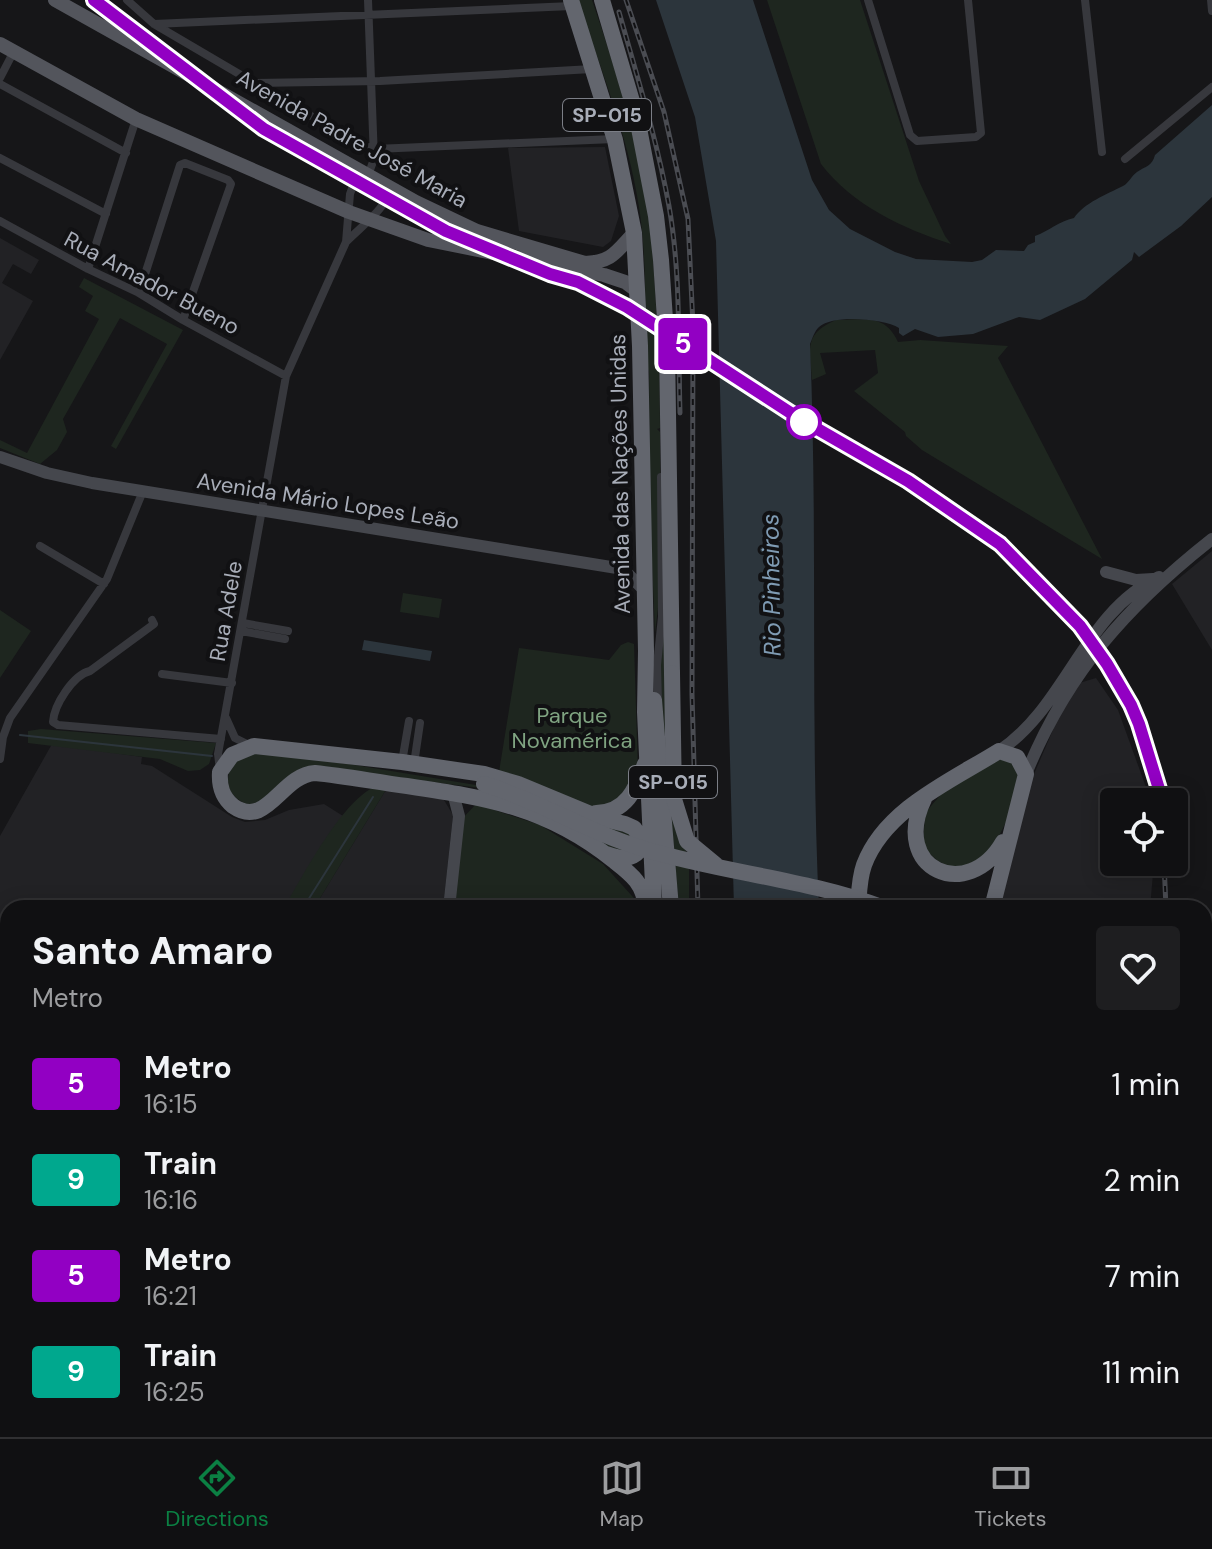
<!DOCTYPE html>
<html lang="en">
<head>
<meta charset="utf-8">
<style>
  body { margin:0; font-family:"DM Sans",sans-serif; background:#1e1e20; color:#f1f3f6; height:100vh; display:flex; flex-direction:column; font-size:30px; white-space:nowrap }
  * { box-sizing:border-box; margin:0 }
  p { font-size:26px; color:#9c9d9f }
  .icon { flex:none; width:44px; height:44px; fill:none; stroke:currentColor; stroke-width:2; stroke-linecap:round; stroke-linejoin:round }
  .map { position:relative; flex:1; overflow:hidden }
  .sheet { position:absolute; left:0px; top:900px; width:1212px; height:538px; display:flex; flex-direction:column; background:#101012; border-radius:24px 24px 0 0; box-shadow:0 4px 20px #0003,0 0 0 2px #303032 }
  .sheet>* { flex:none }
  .badge { padding:0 16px; border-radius:6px; font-size:28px; line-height:52px }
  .controls { position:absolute; left:1100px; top:788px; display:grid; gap:16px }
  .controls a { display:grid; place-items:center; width:88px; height:88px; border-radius:8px; background:#101012; box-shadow:0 4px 20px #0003,0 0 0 2px #303032; font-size:40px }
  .map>.badge { position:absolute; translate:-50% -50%; box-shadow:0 0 0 4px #fff }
  .round { display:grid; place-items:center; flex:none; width:84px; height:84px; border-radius:8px; background:#1e1e20 }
  .headline { display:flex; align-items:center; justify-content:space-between; height:136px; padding:0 32px }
  h1 { font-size:38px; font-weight:800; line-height:60px }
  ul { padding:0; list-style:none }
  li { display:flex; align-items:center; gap:24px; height:96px; padding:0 32px }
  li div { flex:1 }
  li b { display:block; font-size:30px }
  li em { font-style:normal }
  li .badge { min-width:88px; font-weight:700; text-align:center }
  .dock { display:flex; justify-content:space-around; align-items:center; height:112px; border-top:2px solid #303032; background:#101012; font-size:22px; color:#9c9d9f }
  .dock a { display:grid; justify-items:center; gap:4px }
  .dock .active { color:#0b8043 }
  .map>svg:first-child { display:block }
</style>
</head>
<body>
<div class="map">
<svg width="1212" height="1437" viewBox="0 0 1212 1437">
  <rect width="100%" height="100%" fill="#161618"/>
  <path fill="#222225" d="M605 147 619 216 611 241 603 247 519 231 508 148Z
    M0 238 39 260 31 274 13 264 2 283 33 301 0 360Z
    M1212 551V650L1172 584Z
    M1096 678 1118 710 1147 790 1149 802H1114V862H1154L1150 908H998L1031 781 1059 716 1076 684Z
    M52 744 142 757 141 764 152 766 232 817 245 822 265 820 289 810 324 804 343 816 284 908H8V1098L0 1092V836Z
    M387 788 441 795 453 815 443 908H344L317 903Z
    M1212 1369V1437H975L982 1430H1204V1371Z"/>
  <path fill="#1e261f" d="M578 0H592C617 73 638 143 649 219 654 258 655 297 658 336L659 353 654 354 659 355 660 428 657 429 660 432 661 583 655 633 650 515 649 372 645 360C645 309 647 258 639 207 628 135 601 71 578 0Z
    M767 0H860L919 181 945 236 951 244C904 229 852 205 821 164Z
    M84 278 183 330 116 449 111 446 167 344 120 318 63 419 67 432 57 450 40 464 0 448V440L27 453 99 319 85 311 93 296 79 287Z
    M836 320C863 320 885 313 898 342L920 340 1008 346 998 358 1102 559 922 450 906 436 905 432 854 391 878 373 875 350 820 353 826 374 812 380C810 349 803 334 836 320Z
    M403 593 442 599 439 618 400 612Z
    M667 605 672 814 678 838 689 856V908H679L659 679Z
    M0 610 31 631 0 678Z
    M628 642 634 644 638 772 629 793 599 810 499 772 519 648 609 660 621 645Z
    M41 729 216 743 209 764 200 770 188 771 160 759 28 743V731Z
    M253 752 349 764 482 786 636 834 625 855 481 788 313 768 271 797 249 805C225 796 224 780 234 759Z
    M1004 757 1021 769 1006 822 992 850 971 866H948L938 861 929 853 923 844 925 813 943 792Z
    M374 787 387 788 314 908H284C304 874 340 804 374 787Z
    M476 804 540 825 603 864 643 908H453L462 819Z
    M778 1430H890V1437H775Z
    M988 1430H1167L1164 1437H980Z"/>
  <path fill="#2c353c" d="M656 0H753L812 180 829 210 850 229 895 252 916 259 972 262 982 260 996 250 1024 251 1028 245 1035 242V236C1049 231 1059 221 1074 218 1084 203 1107 194 1123 186 1129 183 1131 176 1137 172 1146 166 1152 166 1155 155L1212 105V197L1181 226 1139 257 1134 252 1132 260 1085 299 1040 320 1019 317 973 334 938 337 915 329 903 336 899 333V328C884 319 834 314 819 327 815 330 812 339 810 344 818 532 810 720 819 908H734L716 241 695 117Z
    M364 640 432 651 430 661 362 650Z"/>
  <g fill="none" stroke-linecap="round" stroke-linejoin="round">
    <path stroke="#2c353c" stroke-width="2" d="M20 735 212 756
      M303 908 373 797"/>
    <path stroke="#37383d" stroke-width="8" d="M127 0 154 24 362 146 375 149 614 139
      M868 0 910 135 917 141 976 137 981 133 968 0
      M1085 0 1102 152
      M1211 0 1212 11
      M154 24 572 6
      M0 78 14 51
      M255 83 380 81 592 69
      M0 84 126 153
      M0 158 106 214
      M1125 159 1212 87
      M0 221 88 269 139 293 183 320 286 376
      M346 242C359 228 392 205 388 187
      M88 269 136 119
      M139 293 180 165 185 163 228 180 231 184 183 320
      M40 546 104 584
      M152 620 154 624 90 671C73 675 54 705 53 722L58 725 221 739
      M243 623 288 631
      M241 631 285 639
      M162 674 232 683
      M658 703 657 665 662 617 661 477
      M226 718 235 738 249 745
      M0 759 3 737 10 718 107 579 143 491
      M402 762 409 721
      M414 764 420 723
      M220 770 218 754 286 376 346 242 350 194 354 183 370 170 374 159 368 0
      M0 1138 8 1144
      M0 1207H8
      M0 1274 8 1261
      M0 1406 8 1393
      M163 1430 179 1437
      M395 1430 404 1437
      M57 1437 61 1430"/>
    <path stroke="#45474d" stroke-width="12" d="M0 457 47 473 92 483 617 568 629 575 644 590
      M1106 572 1136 580 1153 579
      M999 751C1066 707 1084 612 1159 577
      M1026 774C1067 673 1127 606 1212 539
      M449 908 459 816 453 793
      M278 1437 283 1430"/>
    <path stroke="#53555c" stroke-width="14" d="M55 0 416 202 477 231 585 263C612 262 616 252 634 233
      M0 44 136 119 349 212 428 240 604 275 625 282 637 291
      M0 1434 4 1437"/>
    <path stroke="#63666e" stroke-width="16" d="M571 0 615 140 634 233 640 346 646 651 645 712 654 906
      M602 0 637 118 656 216 661 260 667 349 672 673
      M654 700 671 908
      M924 799C890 870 968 903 1003 842
      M596 813C626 813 636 789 645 764
      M606 854C619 858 630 862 640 850V837L634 828 625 824 600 818 518 784 484 774 402 762 254 746 232 755 220 772C219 786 222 797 233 806 267 830 281 775 315 773 345 776 376 782 407 786 487 798 547 807 613 860 631 874 644 883 646 908
      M858 908C859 894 859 879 864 865 885 809 951 781 999 751L1017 757 1026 774 992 908
      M600 1437 602 1430
      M633 1437 636 1430
      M895 1437 896 1430"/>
    <defs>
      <path id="rail" d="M94 0C145 35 191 77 242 113 293 151 353 180 408 211 453 235 499 254 547 272 566 280 586 285 604 295 646 316 682 343 720 369 743 385 767 399 790 413 851 451 915 483 973 524 1063 586 1144 693 1163 802
        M626 0 664 112 688 219 693 326 692 694 698 908
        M619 12C637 76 657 140 669 206 681 274 678 345 680 413
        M1164 862 1166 908
        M658 1437 661 1430
        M863 1437 868 1430"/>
    </defs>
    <use href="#rail" stroke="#4a4c52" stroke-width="5"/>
    <use href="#rail" stroke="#111113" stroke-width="2" stroke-dasharray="6" stroke-linecap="butt"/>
    <path stroke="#63666e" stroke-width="16" d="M672 673 674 799 687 841 716 865
      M484 784C540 801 589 833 644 849 723 873 807 879 884 908"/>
  </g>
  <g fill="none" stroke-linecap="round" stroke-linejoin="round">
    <defs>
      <path id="line" d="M94 0 264 129 446 231 550 274 578 282 627 307 800 419 908 481 1000 544 1080 626 1107 664 1131 705 1139 724 1163 802"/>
    </defs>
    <use href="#line" stroke="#fff" stroke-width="18"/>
    <use href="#line" stroke="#9200c3" stroke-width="12"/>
  </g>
  <circle fill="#fff" stroke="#9200c3" stroke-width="4" cx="804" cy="422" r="16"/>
  <g text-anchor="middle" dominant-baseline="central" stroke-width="8" stroke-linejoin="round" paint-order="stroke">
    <g fill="#111113" stroke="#7b7e86" stroke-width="2">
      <rect x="563" y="99" width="88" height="32" rx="6"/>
      <rect x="629" y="766" width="88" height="32" rx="6"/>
    </g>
    <g font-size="20" font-weight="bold" fill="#a8adb8">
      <text x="607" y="115">SP-015</text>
      <text x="673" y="782">SP-015</text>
    </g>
    <g font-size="22" fill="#a8adb8" stroke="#111113">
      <text transform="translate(352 139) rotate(29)">Avenida Padre José Maria</text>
      <text transform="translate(152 283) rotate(28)">Rua Amador Bueno</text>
      <text transform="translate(620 474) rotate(-91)">Avenida das Nações Unidas</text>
      <text transform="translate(328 501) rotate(9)">Avenida Mário Lopes Leão</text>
      <text transform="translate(226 611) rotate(-80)">Rua Adele</text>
    </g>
    <g font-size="22" fill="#7fa381" stroke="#111113">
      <text x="572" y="715">Parque<tspan x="572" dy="25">Novamérica</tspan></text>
    </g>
    <g font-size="24" font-style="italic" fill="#7f9bb3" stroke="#111113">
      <text transform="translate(771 585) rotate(-91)">Rio Pinheiros</text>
    </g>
  </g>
</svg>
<div class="controls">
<a><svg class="icon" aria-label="locate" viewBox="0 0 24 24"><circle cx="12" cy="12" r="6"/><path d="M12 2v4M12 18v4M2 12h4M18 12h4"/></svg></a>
</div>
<b class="badge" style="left:683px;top:344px;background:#9200c3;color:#fff">5</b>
<section class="sheet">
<div class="headline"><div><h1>Santo Amaro</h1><p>Metro</p></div><a class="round"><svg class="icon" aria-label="heart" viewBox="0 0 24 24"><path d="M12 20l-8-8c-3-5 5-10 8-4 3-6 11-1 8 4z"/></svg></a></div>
<ul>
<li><span class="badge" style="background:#9200c3;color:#fff">5</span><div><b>Metro</b><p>16:15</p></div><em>1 min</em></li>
<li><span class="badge" style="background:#00a88e;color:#fff">9</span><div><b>Train</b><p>16:16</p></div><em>2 min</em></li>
<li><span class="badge" style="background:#9200c3;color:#fff">5</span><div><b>Metro</b><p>16:21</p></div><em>7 min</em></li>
<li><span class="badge" style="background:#00a88e;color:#fff">9</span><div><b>Train</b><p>16:25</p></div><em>11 min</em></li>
</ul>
</section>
</div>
<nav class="dock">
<a class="active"><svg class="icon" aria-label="directions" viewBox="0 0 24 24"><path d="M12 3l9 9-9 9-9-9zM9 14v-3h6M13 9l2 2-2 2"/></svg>Directions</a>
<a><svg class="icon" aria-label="map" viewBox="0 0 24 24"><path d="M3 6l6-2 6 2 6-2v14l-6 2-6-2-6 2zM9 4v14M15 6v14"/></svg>Map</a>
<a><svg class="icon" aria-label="tickets" viewBox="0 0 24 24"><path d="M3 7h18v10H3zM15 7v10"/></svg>Tickets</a>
</nav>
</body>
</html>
